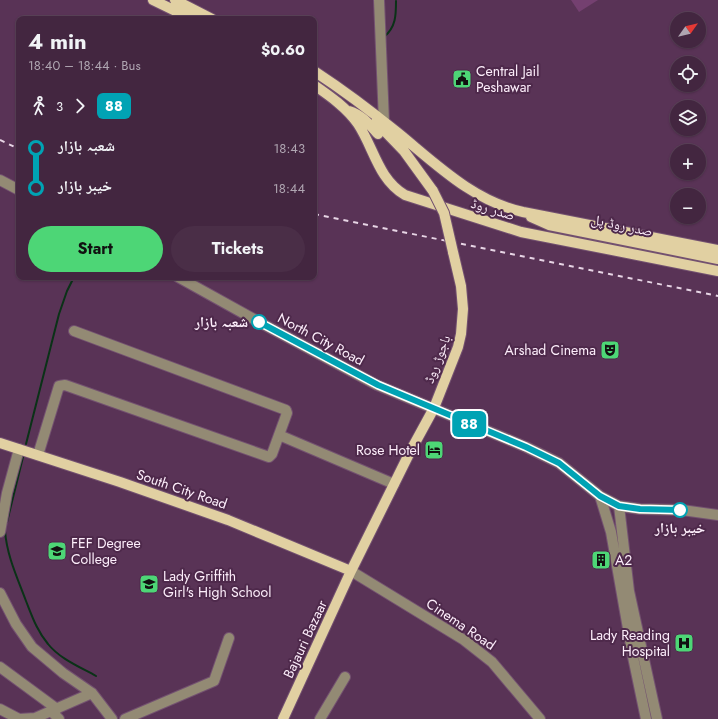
<!DOCTYPE html>
<html lang="en">
<head>
<meta charset="utf-8">
<style>
  body { margin:0; font-family:Jost,"Noto Naskh Arabic",sans-serif; background:#4a2e47; color:#f1f3f6; height:100vh; display:flex; flex-direction:column; font-size:15px; white-space:nowrap }
  * { box-sizing:border-box; margin:0 }
  p { font-size:13px; color:#afa5b1 }
  .icon { flex:none; width:22px; height:22px; fill:none; stroke:currentColor; stroke-width:2; stroke-linecap:round; stroke-linejoin:round }
  .map { position:relative; flex:1; overflow:hidden }
  .drawer { position:absolute; left:16px; top:16px; width:301px; height:264px; display:flex; flex-direction:column; background:#432640; border-radius:8px; box-shadow:0 1px 3px #0004,0 0 0 1px #5b4359 }
  .drawer>* { flex:none }
  .badge { padding:0 8px; border-radius:6px; font-size:14px; line-height:26px }
  .needle { width:26px; rotate:56deg }
  .buttons { position:absolute; left:670px; top:12px; display:grid; gap:8px }
  .buttons a { display:grid; place-items:center; width:36px; height:36px; border-radius:50%; background:#432640; box-shadow:0 1px 3px #0004,0 0 0 1px #5b4359; font-size:20px }
  .map>.badge { position:absolute; translate:-50% -50%; box-shadow:0 0 0 2px #fff }
  .legs { display:flex; align-items:center; gap:6px; height:44px; padding:0 12px; font-size:13px }
  .legs p { margin-inline-start:auto }
  .headline { display:flex; align-items:center; justify-content:space-between; height:68px; padding:0 12px }
  h1 { font-size:22px; font-weight:700; line-height:30px }
  .action { display:flex; gap:8px; margin-top:auto; padding:8px 12px }
  .action a { flex:1; height:46px; border-radius:24px; background:#4dd676; color:#111; font-size:16px; font-weight:700; line-height:46px; text-align:center }
  .action a+a { background:#4a2e47; color:#f1f3f6 }
  ul { padding:0 12px; list-style:none }
  li { display:flex; align-items:center; gap:14px; height:40px; font-size:15px }
  li i { display:grid; place-items:center; width:6px; height:100%; margin:0 5px; background:currentColor }
  li i::after { content:''; width:10px; height:10px; margin:-5px; border:3px solid; border-radius:50%; background:#432640 }
  li p { margin-inline-start:auto }
  li:first-child i { background:linear-gradient(#0000 50%,currentColor 0) }
  li:last-child i { background:linear-gradient(currentColor 50%,#0000 0) }
  .map>svg:first-child { display:block }
</style>
</head>
<body>
<div class="map">
<svg width="718" height="719" viewBox="0 0 718 719">
  <rect width="100%" height="100%" fill="#593356"/>
  <path fill="#744070" d="M571 0H598L579 12Z"/>
  <g fill="none" stroke-linecap="round" stroke-linejoin="round">
    <path stroke="#0a3217" stroke-width="2" d="M384 37C396 27 396 15 396 1
      M26 444 59 314 67 291 74 277
      M7 522 23 457
      M5 531C7 556 17 577 26 601 32 616 37 631 48 644 60 659 80 667 96 676"/>
    <defs>
      <path id="minor" d="M379 0 384 122
        M0 180 19 190
        M178 277 259 322 377 385 526 447 559 463 600 496 619 506 640 509 682 510 718 515
        M279 435 394 484
        M38 455 59 386 65 385 269 457 272 454 287 413 286 410 74 331
        M600 496 611 532 633 657 646 719
        M619 506 629 591 657 719
        M0 532 7 493 19 449
        M351 571 464 640 492 662 540 719
        M0 593 16 624 32 647 63 673 92 693 112 719
        M0 667 57 709
        M0 709 19 719 35 718 92 693
        M51 711 59 719
        M125 719 214 681 229 638
        M320 719 345 677"/>
      <path id="major" d="M153 0 192 19
        M175 0 212 19
        M314 71C343 90 371 111 398 133 436 164 473 201 523 212L718 250
        M314 85C330 96 347 108 358 124 374 148 378 179 405 195L521 232 718 271
        M349 111C362 115 369 124 378 134
        M376 122 404 151 433 191
        M531 217 549 225 718 259
        M0 443 120 482 228 520 351 571
        M283 719 351 571 410 452 434 408 458 347 461 334 463 309 461 286 453 252"/>
    </defs>
    <use href="#minor" stroke="#735170" stroke-width="12"/>
    <use href="#major" stroke="#735170" stroke-width="12"/>
    <use href="#minor" stroke="#938a74" stroke-width="10"/>
    <use href="#major" stroke="#e1d0a2" stroke-width="10"/>
    <path stroke="#e7d5e5" stroke-width="2" stroke-dasharray="5 5" stroke-linecap="butt" d="M0 140 19 149
      M314 214 718 296"/>
    <defs>
      <path id="major-bridge" d="M433 191 444 213 453 252"/>
    </defs>
    <use href="#major-bridge" stroke="#735170" stroke-width="12" stroke-linecap="butt"/>
    <use href="#major-bridge" stroke="#e1d0a2" stroke-width="10"/>
  </g>
  <g fill="none" stroke-linecap="round" stroke-linejoin="round">
    <defs>
      <path id="line-1" d="M259 322 378 385 526 447 559 463 600 496 619 506 640 509 680 510"/>
    </defs>
    <use href="#line-1" stroke="#fff" stroke-width="9"/>
    <use href="#line-1" stroke="#00a3b4" stroke-width="6"/>
  </g>
  <defs>
    <symbol id="civic-square" viewBox="-11 -11 22 22"><rect x="-9" y="-9" width="18" height="18" rx="4" fill="#4dd676" stroke="#4e294b"/><path d="M-.6-6.5H3V-4.5H.6V-3L4-1V1h2V6H-6V1h2V-1L-.6-3ZM-1.2 2.5V6h2.4V2.5Z" fill="#111"/></symbol>
    <symbol id="theatre-square" viewBox="-11 -11 22 22"><rect x="-9" y="-9" width="18" height="18" rx="4" fill="#4dd676" stroke="#4e294b"/><path d="M-5-5.5Q0-4 5-5.5V0Q5 5 0 6Q-5 5-5 0ZM-3.3-2.5H-1v1.5H-3.3ZM1-2.5H3.3v1.5H1ZM-2.8 1Q0 5.5 2.8 1Z" fill="#111"/></symbol>
    <symbol id="hotel-square" viewBox="-11 -11 22 22"><rect x="-9" y="-9" width="18" height="18" rx="4" fill="#4dd676" stroke="#4e294b"/><path d="M-6-4.5h1.5V1H6V5H4.5V3h-9V5H-6ZM-4 0a1.8 1.8 0 1 1 3.6 0ZM.5 0V-2.5h3Q6-2.5 6 0Z" fill="#111"/></symbol>
    <symbol id="school-square" viewBox="-11 -11 22 22"><rect x="-9" y="-9" width="18" height="18" rx="4" fill="#4dd676" stroke="#4e294b"/><path d="M0-5L7-2L0 1L-7-2ZM-4 1L0 2.5L4 1V4Q0 6-4 4Z" fill="#111"/></symbol>
    <symbol id="building-square" viewBox="-11 -11 22 22"><rect x="-9" y="-9" width="18" height="18" rx="4" fill="#4dd676" stroke="#4e294b"/><path d="M-4-6H4V6H1V3H-1V6H-4ZM-2.5-4.3h1.7v1.8h-1.7ZM.8-4.3h1.7v1.8H.8ZM-2.5-1h1.7V.8h-1.7ZM.8-1h1.7V.8H.8Z" fill="#111"/></symbol>
    <symbol id="hospital-square" viewBox="-11 -11 22 22"><rect x="-9" y="-9" width="18" height="18" rx="4" fill="#4dd676" stroke="#4e294b"/><path d="M-5-5h3v3.5h4V-5h3V5h-3V1.5h-4V5h-3Z" fill="#111"/></symbol>
  </defs>
  <g fill-rule="evenodd">
    <use href="#civic-square" x="451" y="68" width="22" height="22"/>
    <use href="#theatre-square" x="599" y="339" width="22" height="22"/>
    <use href="#hotel-square" x="423" y="439" width="22" height="22"/>
    <use href="#school-square" x="46" y="540" width="22" height="22"/>
    <use href="#building-square" x="590" y="549" width="22" height="22"/>
    <use href="#school-square" x="138" y="573" width="22" height="22"/>
    <use href="#hospital-square" x="673" y="632" width="22" height="22"/>
  </g>
  <g fill="#fff" stroke="#00a3b4" stroke-width="2">
    <circle cx="259" cy="322" r="7"/>
    <circle cx="680" cy="510" r="7"/>
  </g>
  <g text-anchor="middle" dominant-baseline="central" stroke-width="4" stroke-linejoin="round" paint-order="stroke">
    <g font-size="14" fill="#fdeefb" stroke="#4e294b" text-anchor="start">
      <text x="476" y="71">Central Jail<tspan x="476" dy="16">Peshawar</tspan></text>
      <text x="596" y="350" text-anchor="end">Arshad Cinema</text>
      <text x="420" y="450" text-anchor="end">Rose Hotel</text>
      <text x="71" y="543">FEF Degree<tspan x="71" dy="16">College</tspan></text>
      <text x="615" y="560">A2</text>
      <text x="163" y="576">Lady Griffith<tspan x="163" dy="16">Girl's High School</tspan></text>
      <text x="670" y="635" text-anchor="end">Lady Reading<tspan x="670" dy="16">Hospital</tspan></text>
    </g>
    <g font-size="14" fill="#fdeefb" stroke="#4e294b">
      <text transform="translate(493 209) rotate(17)">صدر روڈ</text>
      <text transform="translate(622 225) rotate(12)">صدر روڈ پل</text>
      <text transform="translate(321 339) rotate(28)">North City Road</text>
      <text transform="translate(437 359) rotate(-69)">باجوڑ روڈ</text>
      <text transform="translate(182 489) rotate(19)">South City Road</text>
      <text transform="translate(461 624) rotate(34)">Cinema Road</text>
      <text transform="translate(305 639) rotate(-65)">Bajauri Bazaar</text>
    </g>
    <g font-size="14" font-weight="bold" fill="#fdeefb" stroke="#4e294b" text-anchor="end">
      <text x="248" y="322">شعبہ بازار</text>
      <text x="680" y="528" text-anchor="middle">خیبر بازار</text>
    </g>
  </g>
</svg>
<div class="buttons">
<a><svg class="needle" viewBox="-14 -14 28 28"><path d="M0-13l5 13h-10z" fill="#e53935"/><path d="M0 13l5-13h-10z" fill="#afa5b1"/></svg></a>
<a><svg class="icon" aria-label="locate" viewBox="0 0 24 24"><circle cx="12" cy="12" r="6"/><path d="M12 2v4M12 18v4M2 12h4M18 12h4"/></svg></a>
<a><svg class="icon" aria-label="layers" viewBox="0 0 24 24"><path d="M12 4l9 5-9 5-9-5zM3 14l9 5 9-5"/></svg></a>
<a>+</a>
<a>−</a>
</div>
<b class="badge" style="left:469px;top:424px;background:#00a3b4;color:#fff">88</b>
<section class="drawer">
<div class="headline"><div><h1>4 min</h1><p>18:40 – 18:44 · Bus</p></div><b>$0.60</b></div>
<div class="legs"><svg class="icon" aria-label="walk" viewBox="0 0 24 24"><circle cx="13" cy="4" r="2"/><path d="M13 8l-2 6 4 7M11 14l-3 7M7 12l3-4h3l4 4"/></svg>3<svg class="icon" aria-label="forward" viewBox="0 0 24 24"><path d="M9 5l7 7-7 7"/></svg><b class="badge" style="background:#00a3b4;color:#fff">88</b></div>
<ul>
<li><i style="color:#00a3b4"></i><b>شعبہ بازار</b><p>18:43</p></li>
<li><i style="color:#00a3b4"></i><b>خیبر بازار</b><p>18:44</p></li>
</ul>
<div class="action"><a>Start</a><a>Tickets</a></div>
</section>
</div>
</body>
</html>
